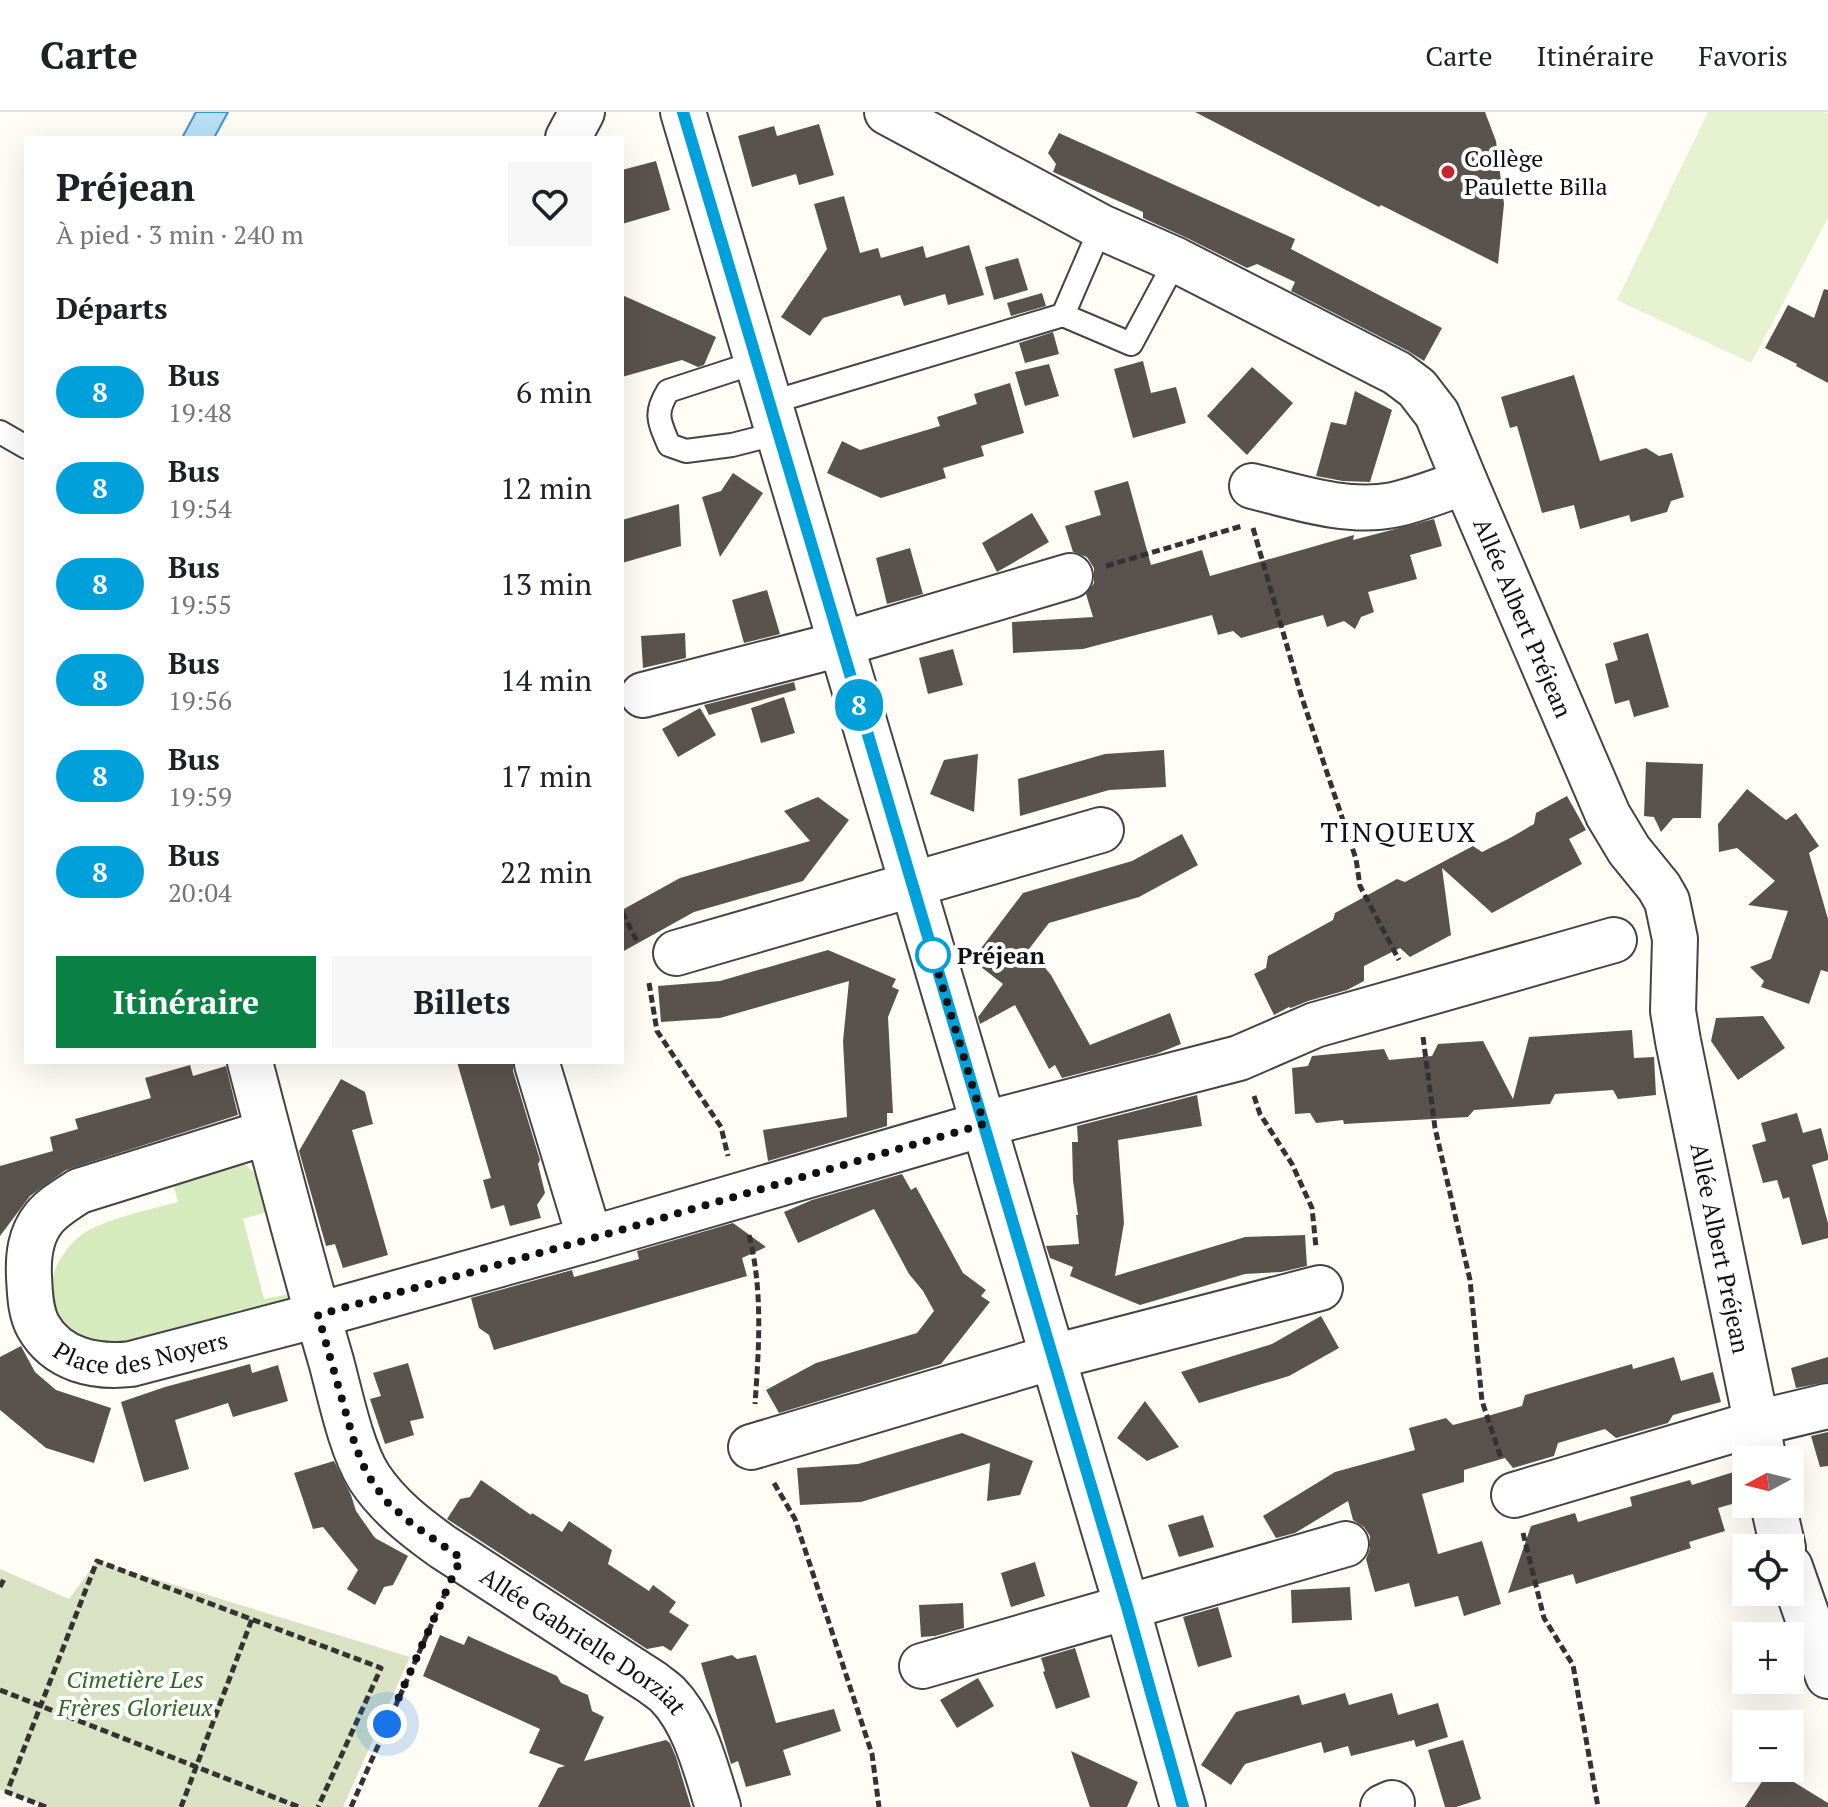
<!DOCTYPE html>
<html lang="fr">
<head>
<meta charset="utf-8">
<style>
  body { margin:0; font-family:"PT Serif",serif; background:#f6f6f6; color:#202124; height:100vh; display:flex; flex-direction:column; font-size:30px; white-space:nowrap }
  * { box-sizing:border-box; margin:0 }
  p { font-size:26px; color:#757577 }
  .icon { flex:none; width:44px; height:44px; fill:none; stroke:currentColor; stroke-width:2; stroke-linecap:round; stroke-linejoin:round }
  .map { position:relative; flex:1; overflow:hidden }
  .panel { position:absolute; left:24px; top:24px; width:600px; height:928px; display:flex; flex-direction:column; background:#fff; border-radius:0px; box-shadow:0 8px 32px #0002 }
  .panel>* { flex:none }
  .badge { padding:0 16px; border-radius:26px; font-size:28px; line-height:52px }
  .needle { width:52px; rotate:263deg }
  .fabs { position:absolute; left:1732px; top:1334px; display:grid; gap:16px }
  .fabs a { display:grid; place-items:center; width:72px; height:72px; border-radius:0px; background:#fff; box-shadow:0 8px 32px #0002; font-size:40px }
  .you { position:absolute; width:40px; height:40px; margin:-20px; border:6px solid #fff; border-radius:50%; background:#1a73e8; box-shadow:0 0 0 12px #1a73e833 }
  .map>.badge { position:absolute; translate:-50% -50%; box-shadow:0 0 0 4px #fff }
  h2 { padding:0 32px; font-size:30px; line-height:72px }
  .round { display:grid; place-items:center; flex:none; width:84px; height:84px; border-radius:0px; background:#f6f6f6 }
  .head { display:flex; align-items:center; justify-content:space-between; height:136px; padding:0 32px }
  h1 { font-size:38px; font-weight:700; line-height:60px }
  .button { display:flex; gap:16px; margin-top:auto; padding:16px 32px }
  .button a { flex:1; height:92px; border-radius:0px; background:#0b8043; color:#fff; font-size:32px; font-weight:700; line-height:92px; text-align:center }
  .button a+a { background:#f6f6f6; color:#202124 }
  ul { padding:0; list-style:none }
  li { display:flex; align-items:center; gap:24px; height:96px; padding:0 32px }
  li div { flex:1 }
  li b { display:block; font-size:30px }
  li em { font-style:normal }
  li .badge { min-width:88px; font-weight:700; text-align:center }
  header { display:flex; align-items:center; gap:48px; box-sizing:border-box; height:112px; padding:0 40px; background:#fff; border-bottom:2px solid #e0e0e0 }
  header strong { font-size:38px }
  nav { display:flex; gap:44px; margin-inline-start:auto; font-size:28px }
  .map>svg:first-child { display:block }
</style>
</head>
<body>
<header>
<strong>Carte</strong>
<nav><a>Carte</a><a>Itinéraire</a><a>Favoris</a></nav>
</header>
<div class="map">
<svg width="1828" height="1695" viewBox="0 0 1828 1695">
  <rect width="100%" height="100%" fill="#fffdf5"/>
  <path fill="#d5ebbd" d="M232 1052 246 1053 259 1065 270 1099 243 1107 264 1187 294 1181 299 1194 248 1214 242 1197C207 1209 172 1223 136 1231 128 1232 120 1235 112 1235 78 1233 48 1206 52 1170 54 1154 67 1134 80 1124 99 1108 153 1097 178 1090L173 1071Z"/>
  <path fill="#d9e3c4" d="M97 1449 410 1545 343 1695H48L0 1678V1457L69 1487Z"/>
  <path fill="#e6f2cf" d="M1708 0H1824L1828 2V106L1751 251 1617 188Z"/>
  <path fill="#b9e0f7" stroke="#3f96cf" stroke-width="2" d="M196 0H228L214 26H182Z"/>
  <path fill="#5a524d" d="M1195 0H1485L1496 29 1504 92 1498 152 1381 93 1379 95Z
    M819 12 834 63 799 73 796 62 752 75 738 24 774 14 777 24Z
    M1059 21 1295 127 1291 137 1442 216 1424 249 1408 239 1291 179 1295 170 1257 152 1247 156 1187 126 1143 106V100L1053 60 1056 52 1048 41Z
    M656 49 670 98 622 112V58Z
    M844 84 860 141 878 136 881 146 923 134 926 146 969 133 984 183 948 193 945 182 904 194 900 183 823 206 810 224 781 205 827 137 814 92Z
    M1018 146 1028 178 994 188 985 155Z
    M1824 177 1828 178V271L1796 254 1797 252 1765 236 1788 193 1814 206Z
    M1042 181 1046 194 1011 204 1007 191Z
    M622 183 716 225 704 253 698 255 682 248 622 265Z
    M1053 220 1059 242 1025 251 1019 231Z
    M1143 249 1151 281 1176 275 1186 311 1133 326 1114 257Z
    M1049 252 1059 284 1025 294 1015 260Z
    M1252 255 1293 291 1247 343 1207 304Z
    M1574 263 1600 349 1646 336 1659 344 1672 341 1684 385 1671 389 1667 400 1631 410 1629 403 1580 417 1574 393 1542 401 1517 314 1510 316 1501 285Z
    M1010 271 1024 321 981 334 984 344 943 356 946 366 881 386 827 361 842 329 860 338 940 314 937 305 977 292 974 282Z
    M1355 279 1392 298 1370 370 1343 369 1316 364 1331 310 1346 313Z
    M733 361 763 381 720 445 702 385 721 379Z
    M1128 369 1151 453 1202 438 1210 464 1354 423 1353 428 1434 407 1442 434 1410 443 1417 467 1368 480 1374 500 1361 505 1355 517 1344 509 1327 515 1323 503 1241 526 1233 519 1218 523 1212 503 1083 537 1013 541 1012 510 1093 505 1086 482 1094 471V456L1087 445 1073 440 1065 414 1101 403 1094 379Z
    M679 392 681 434 622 451V408Z
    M1032 401 1049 430 997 460 982 431Z
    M910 436 923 482 887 492 876 446Z
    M767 478 780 522 744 531 732 488Z
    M685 521 686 546 643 556 641 524Z
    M1648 521 1669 595 1634 605 1629 588 1615 592 1605 552 1618 548 1613 531Z
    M953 537 963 573 928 582 919 546Z
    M794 570 796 578 709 603 704 593Z
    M784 585 795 621 761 631 751 596Z
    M700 596 716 623 678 645 662 617Z
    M1164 638 1166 675 1109 678 1020 704 1018 667 1105 642Z
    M978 642 974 700 930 682 944 648Z
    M1646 650 1703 652 1701 706H1673L1661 720 1654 705 1644 704Z
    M1747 677 1786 708 1796 701 1819 734 1809 741 1828 807V860L1821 858 1809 892 1761 875 1764 869 1750 855 1771 847 1788 799 1748 793 1775 769 1737 736 1719 740 1718 712Z
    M1567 684 1586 718 1569 727 1582 752 1492 801 1442 756 1451 823 1410 845 1400 836 1364 854V869L1347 878 1308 889 1291 896 1289 895 1274 903 1254 862 1266 856 1268 844 1333 808 1335 801 1397 767 1405 770 1473 734 1482 740 1510 726 1534 712 1536 701Z
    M818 685 849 708 803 769 694 800 622 840V798L680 766 810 729 784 699Z
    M1182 722 1198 753 1139 785 1049 811 1029 837 1051 863 1090 933 1170 901 1181 932 1156 942 1062 966 1055 953 1049 957 1015 893 980 912 978 905 1003 872 981 855 985 850 976 843 1023 781 1132 749Z
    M828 838 896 867 892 875 899 878 888 905 893 1001H887V1014L768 1049 763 1018 847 1005 843 929 849 869 720 906 661 910 658 874 720 869Z
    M1763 904 1785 936 1738 968 1711 929 1716 906Z
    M1632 918 1634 946 1654 945 1656 983 1618 987 1613 978 1555 982 1550 992 1474 998 1468 1005 1344 1012 1343 1008 1316 1011 1310 1001 1295 1002 1292 956 1308 954 1312 944 1384 937 1389 948 1432 944 1438 932 1483 929 1513 987 1529 925Z
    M457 950H514L513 959 540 1048 538 1052 545 1081 537 1093 541 1106 510 1114 504 1093 491 1097 483 1068 491 1066Z
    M190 953 193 964 226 954 238 1003 66 1058 30 1084 0 1124V1054L53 1039 50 1025 78 1017 75 1007 151 986 145 966Z
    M341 967 365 980 373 1012 352 1018 388 1143 343 1156 335 1132 326 1134 299 1039Z
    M1197 983 1202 1014 1118 1028 1124 1111 1115 1164 1245 1125 1305 1123 1307 1154 1281 1160 1245 1162 1140 1193 1070 1164 1073 1155 1050 1146 1046 1134 1079 1132 1076 1103H1078L1073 1068 1072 1030H1078L1077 1014Z
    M1797 1001 1803 1021 1821 1016 1828 1043V1048L1812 1053 1828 1111V1126L1802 1133 1789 1085 1783 1087 1777 1068 1763 1071 1752 1033 1766 1029 1761 1011Z
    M902 1062 911 1078 916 1075 963 1161 986 1178 981 1184 990 1190 941 1252 779 1301 766 1278 816 1251 917 1221 934 1199 923 1179 909 1162 874 1097 798 1131 784 1100 812 1088Z
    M733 1111 766 1135 742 1146 747 1164 494 1238 489 1223 479 1216 471 1186 572 1158 574 1165 639 1147 637 1139Z
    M1321 1204 1339 1236 1289 1264 1199 1291 1181 1260 1272 1232Z
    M21 1234 35 1260 56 1278 111 1296 94 1351 46 1336 0 1298V1245Z
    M1674 1245 1681 1269 1713 1260 1721 1290 1673 1303 1668 1311 1616 1326 1605 1317 1558 1331 1554 1344 1513 1356 1505 1346 1464 1358V1370L1422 1382 1438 1442 1482 1429 1501 1492 1464 1504 1458 1484 1415 1495 1409 1471 1375 1480 1366 1447 1370 1437V1424L1364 1415 1353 1408 1348 1389 1295 1421 1276 1426 1263 1404 1335 1360 1415 1338 1409 1316 1446 1306 1453 1313 1491 1303 1522 1294 1525 1283 1632 1252 1633 1257Z
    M1828 1245V1270L1796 1276 1791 1256Z
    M408 1251 424 1306 410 1309 414 1323 385 1332 370 1287 381 1284 373 1261Z
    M250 1252 252 1261 278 1253 288 1289 233 1305 228 1291 175 1308 189 1357 144 1370 121 1290 165 1275Z
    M1145 1289 1179 1335 1147 1349 1117 1326Z
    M1828 1320V1354L1820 1355 1811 1324Z
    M962 1321 1033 1349 1020 1383 987 1389 990 1351 861 1390 800 1393 797 1356 858 1352Z
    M334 1349 351 1383 356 1399 375 1426 408 1444 393 1473 384 1475 375 1493 347 1477 358 1458 323 1415 313 1417 294 1361Z
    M1740 1358 1746 1376V1388L1718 1396 1725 1419 1689 1430 1691 1436 1576 1472 1573 1462 1508 1481 1531 1414 1575 1401 1578 1410 1632 1394 1630 1385 1690 1368 1692 1373Z
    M481 1368 531 1403 532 1401 562 1420 569 1409 612 1438 608 1452 649 1479 653 1473 676 1490 669 1500 689 1513 671 1539 663 1534 647 1537 447 1407 460 1387 470 1385Z
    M1203 1403 1214 1435 1179 1445 1168 1413Z
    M1035 1450 1045 1484 1011 1495 1001 1461Z
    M1350 1475 1352 1508 1292 1511 1291 1478Z
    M963 1491 964 1516 935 1524 921 1525 919 1493Z
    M1218 1495 1232 1545 1198 1555 1183 1505Z
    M440 1523 464 1533 468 1524 557 1564 561 1571 588 1583 592 1599 604 1605 584 1649 666 1628 670 1631 676 1645 691 1695H538L558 1656 565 1654 529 1641 540 1617 423 1564Z
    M1075 1536 1090 1585 1056 1597 1043 1560 1045 1559 1041 1546Z
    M732 1543 737 1547 756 1543 776 1611 834 1597 841 1619 783 1638 791 1663 746 1675 738 1649 731 1652 701 1551Z
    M978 1566 994 1594 957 1616 940 1588Z
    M1345 1581 1349 1593 1392 1581 1398 1603 1438 1591 1448 1625 1416 1635 1414 1628 1351 1644 1348 1634 1324 1641 1321 1630 1245 1652 1231 1673 1201 1653 1236 1600 1299 1583 1302 1593Z
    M1463 1628 1481 1687 1456 1695H1445L1428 1638Z
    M1071 1639 1138 1670 1127 1695H1090Z
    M1771 1656 1828 1691V1695H1745Z"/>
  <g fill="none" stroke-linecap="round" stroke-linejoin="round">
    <defs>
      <path id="service" d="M1101 115 1063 203 1131 232 1176 148
        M757 250 668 279C654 302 659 309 669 333L686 339 732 333 779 321
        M769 291 1063 203
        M0 320 26 335"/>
      <g id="minor">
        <path d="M683 0 1127 1495 1183 1695"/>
        <path id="s1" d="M887 0 1101 115 1176 148 1397 261 1417 276 1437 302 1465 370 1608 703 1629 738 1659 775 1667 789 1675 827 1673 899 1678 929 1764 1348"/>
        <path d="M568 26 582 0"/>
        <path d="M1252 374C1297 385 1347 402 1393 393 1417 388 1441 378 1465 370"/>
        <path d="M643 583 841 532 1070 464"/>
        <path d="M676 841 1101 718"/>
        <path id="s2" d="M250 950C276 1050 302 1150 331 1249 340 1282 351 1337 369 1365 388 1394 415 1415 443 1435L653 1571C658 1575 664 1579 668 1583 696 1612 706 1658 718 1695"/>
        <path d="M538 950 537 952 590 1127"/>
        <path id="s3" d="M268 1020 79 1079C67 1087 53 1095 44 1106 30 1123 28 1144 29 1165 30 1181 30 1199 38 1214 57 1248 95 1256 131 1252L318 1203 590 1127 984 1012 1239 946 1315 913 1614 828"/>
        <path d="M751 1335 1053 1245 1320 1176"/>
        <path d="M1514 1383 1757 1311 1828 1294"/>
        <path d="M1773 1392 1783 1436"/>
        <path d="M1790 1455 1828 1564"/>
        <path d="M922 1554 1346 1432"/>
        <path d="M1383 1695 1392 1691"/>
      </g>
    </defs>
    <use href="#service" stroke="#444" stroke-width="26"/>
    <use href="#minor" stroke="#444" stroke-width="48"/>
    <path stroke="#333" stroke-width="5" stroke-dasharray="8 4" stroke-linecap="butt" d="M1253 416 1302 586 1356 747 1360 774 1399 848
      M1106 454 1242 414
      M622 800 638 831
      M649 871 657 919 721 1015 728 1044
      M1423 925 1435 1016 1470 1168 1482 1289 1501 1346
      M1254 984 1260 1002 1292 1052 1312 1096 1316 1135
      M749 1123C763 1178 759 1236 755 1292
      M774 1371 795 1407 872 1642 879 1695
      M1523 1421 1544 1506 1573 1553 1598 1695
      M0 1475 5 1465
      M0 1578 299 1695
      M46 1695 7 1680 97 1449 381 1556 318 1695
      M181 1695 252 1507
      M351 1695 444 1484"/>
    <use href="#service" stroke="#fff" stroke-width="22"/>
    <use href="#minor" stroke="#fff" stroke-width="44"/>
  </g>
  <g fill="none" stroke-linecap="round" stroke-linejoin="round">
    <defs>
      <path id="line" d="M683 0 1127 1495 1183 1695"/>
    </defs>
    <use href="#line" stroke="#fff" stroke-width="18"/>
    <use href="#line" stroke="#00a1db" stroke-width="12"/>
    <path stroke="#111" stroke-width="8" stroke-dasharray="0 14.4" d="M387 1612 461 1446 412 1412 386 1389 367 1362 355 1333 318 1203 590 1127 984 1012 933 843"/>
  </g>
  <circle fill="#c4262e" stroke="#fff" stroke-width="3" cx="1448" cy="60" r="8"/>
  <circle fill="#fff" stroke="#00a1db" stroke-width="4" cx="933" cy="843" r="16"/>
  <g text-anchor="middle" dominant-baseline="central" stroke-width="8" stroke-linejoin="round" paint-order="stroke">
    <g font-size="24" fill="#111" stroke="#fff" text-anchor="start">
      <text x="1464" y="46">Collège<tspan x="1464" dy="28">Paulette Billa</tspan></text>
    </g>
    <g font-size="24" fill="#111" stroke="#fff">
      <text stroke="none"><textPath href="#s1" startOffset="852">Allée Albert Préjean</textPath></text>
      <text stroke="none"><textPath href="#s1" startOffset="1524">Allée Albert Préjean</textPath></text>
      <text stroke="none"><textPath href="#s3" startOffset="472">Place des Noyers</textPath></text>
      <text stroke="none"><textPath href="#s2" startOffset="704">Allée Gabrielle Dorziat</textPath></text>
    </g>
    <g font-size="24" font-weight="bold" fill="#111" stroke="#fff" text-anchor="start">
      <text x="957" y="843">Préjean</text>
    </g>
    <g font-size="24" font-style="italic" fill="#2f6b1f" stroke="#fff">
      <text x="135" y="1567">Cimetière Les<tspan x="135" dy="28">Frères Glorieux</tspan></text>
    </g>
    <g font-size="28" letter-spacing="2" fill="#111" stroke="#fff">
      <text x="1399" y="719">TINQUEUX</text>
    </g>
  </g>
</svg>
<div class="fabs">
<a><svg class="needle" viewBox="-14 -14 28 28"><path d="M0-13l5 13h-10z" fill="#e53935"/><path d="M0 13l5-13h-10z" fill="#757577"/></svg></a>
<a><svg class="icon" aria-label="locate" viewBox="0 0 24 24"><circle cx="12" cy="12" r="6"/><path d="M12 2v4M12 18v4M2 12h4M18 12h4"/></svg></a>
<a>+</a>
<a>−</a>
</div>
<div class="you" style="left:387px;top:1612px"></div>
<b class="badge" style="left:859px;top:593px;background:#00a1db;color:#fff">8</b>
<section class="panel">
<div class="head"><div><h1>Préjean</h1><p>À pied · 3 min · 240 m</p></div><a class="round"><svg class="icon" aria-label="heart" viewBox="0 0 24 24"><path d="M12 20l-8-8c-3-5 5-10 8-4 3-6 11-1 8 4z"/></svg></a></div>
<h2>Départs</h2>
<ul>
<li><span class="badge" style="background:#00a1db;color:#fff">8</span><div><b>Bus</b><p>19:48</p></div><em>6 min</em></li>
<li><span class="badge" style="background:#00a1db;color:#fff">8</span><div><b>Bus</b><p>19:54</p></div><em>12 min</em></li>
<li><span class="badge" style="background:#00a1db;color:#fff">8</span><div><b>Bus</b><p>19:55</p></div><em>13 min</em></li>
<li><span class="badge" style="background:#00a1db;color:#fff">8</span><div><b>Bus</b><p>19:56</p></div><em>14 min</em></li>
<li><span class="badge" style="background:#00a1db;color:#fff">8</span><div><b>Bus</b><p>19:59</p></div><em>17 min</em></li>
<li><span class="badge" style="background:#00a1db;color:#fff">8</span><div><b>Bus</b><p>20:04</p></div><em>22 min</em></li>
</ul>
<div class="button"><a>Itinéraire</a><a>Billets</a></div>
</section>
</div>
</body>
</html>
